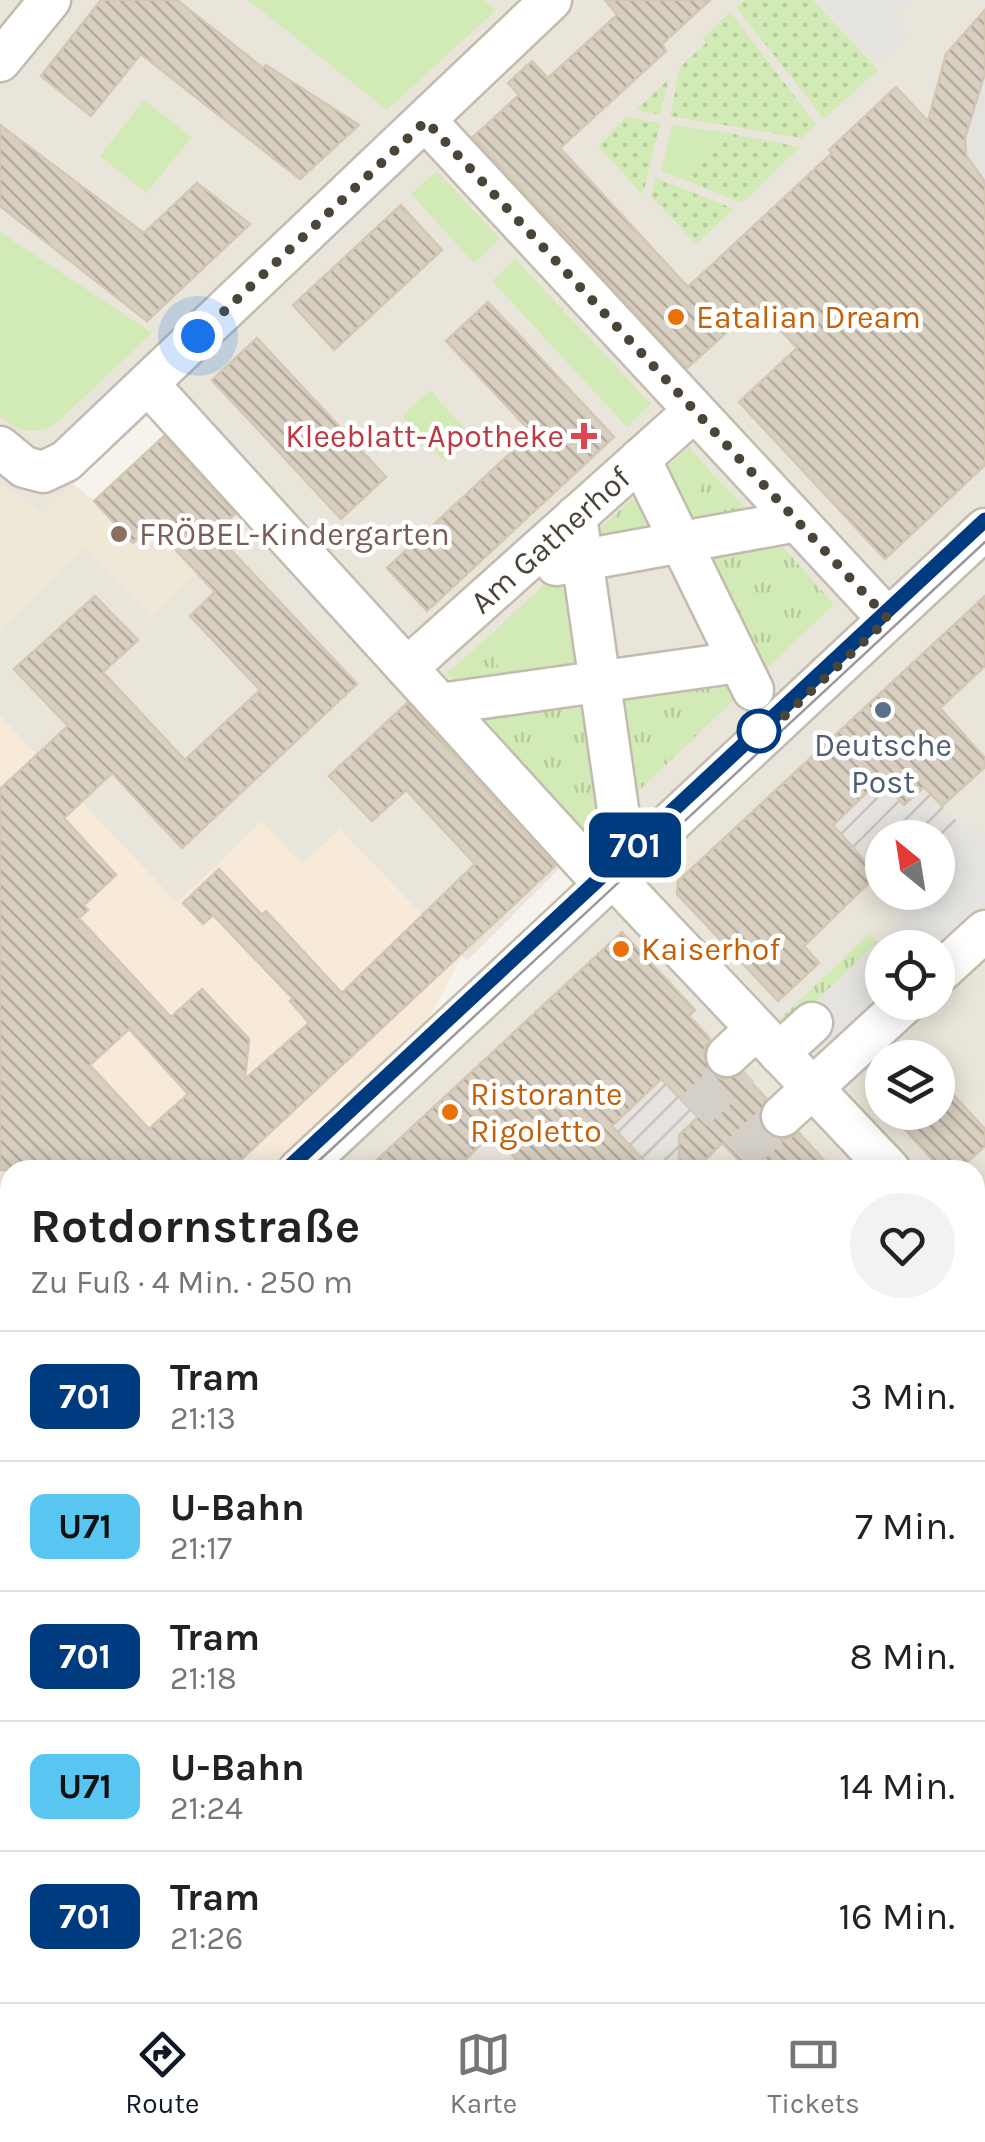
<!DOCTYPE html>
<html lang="de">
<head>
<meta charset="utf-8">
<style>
  body { margin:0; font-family:Karla,sans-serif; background:#f2f2f2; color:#222; height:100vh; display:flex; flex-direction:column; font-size:38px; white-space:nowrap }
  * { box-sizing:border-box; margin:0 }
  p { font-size:32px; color:#767676 }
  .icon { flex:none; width:55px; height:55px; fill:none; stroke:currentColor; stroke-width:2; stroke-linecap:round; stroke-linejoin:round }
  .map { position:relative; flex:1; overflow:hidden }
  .panel { position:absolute; left:0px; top:1160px; width:985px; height:842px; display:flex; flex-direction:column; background:#fff; border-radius:30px 30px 0 0; box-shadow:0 5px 25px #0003 }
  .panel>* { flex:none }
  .badge { padding:0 20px; border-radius:15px; font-size:35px; line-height:65px }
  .needle { width:65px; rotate:330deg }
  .fabs { position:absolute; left:865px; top:820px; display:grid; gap:20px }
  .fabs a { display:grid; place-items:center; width:90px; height:90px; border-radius:50%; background:#fff; box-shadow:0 5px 25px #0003; font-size:50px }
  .you { position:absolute; width:50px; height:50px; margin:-25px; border:8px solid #fff; border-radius:50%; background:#1a73e8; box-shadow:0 0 0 15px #1a73e833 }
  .map>.badge { position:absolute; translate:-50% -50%; box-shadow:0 0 0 5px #fff }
  .round { display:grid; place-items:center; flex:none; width:105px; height:105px; border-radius:52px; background:#f2f2f2 }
  .summary { display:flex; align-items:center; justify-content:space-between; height:170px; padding:0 30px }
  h1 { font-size:48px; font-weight:700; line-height:75px }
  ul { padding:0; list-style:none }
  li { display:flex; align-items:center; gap:30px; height:130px; padding:0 30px; border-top:2px solid #e0e0e0 }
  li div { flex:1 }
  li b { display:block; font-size:38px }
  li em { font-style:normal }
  li .badge { min-width:110px; font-weight:700; text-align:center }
  .dock { display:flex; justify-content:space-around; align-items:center; height:140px; border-top:2px solid #e0e0e0; background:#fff; font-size:28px; color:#767676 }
  .dock a { display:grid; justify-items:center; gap:5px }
  .dock .active { color:#111827 }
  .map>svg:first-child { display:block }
</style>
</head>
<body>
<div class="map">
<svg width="985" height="2002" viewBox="0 0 985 2002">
  <defs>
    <pattern id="industrial-furrows" width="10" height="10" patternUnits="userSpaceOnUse" patternTransform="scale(2.5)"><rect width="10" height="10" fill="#e6e2dd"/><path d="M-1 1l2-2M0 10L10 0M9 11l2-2" fill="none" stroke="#c7c3be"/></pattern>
    <pattern id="grass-tufts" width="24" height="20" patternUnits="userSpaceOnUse" patternTransform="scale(2.5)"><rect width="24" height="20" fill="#d2eab5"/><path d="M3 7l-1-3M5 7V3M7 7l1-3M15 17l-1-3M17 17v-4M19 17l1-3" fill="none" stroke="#b6ca9c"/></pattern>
    <pattern id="garden-dots" width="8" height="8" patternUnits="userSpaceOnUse" patternTransform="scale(2.5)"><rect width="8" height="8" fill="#d2eab5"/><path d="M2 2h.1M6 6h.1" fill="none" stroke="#b6ca9c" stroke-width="1.8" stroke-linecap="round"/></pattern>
    <pattern id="building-back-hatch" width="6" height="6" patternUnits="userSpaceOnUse" patternTransform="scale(2.5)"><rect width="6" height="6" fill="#d8cfc1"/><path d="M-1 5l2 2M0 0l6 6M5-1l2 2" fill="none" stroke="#b1aa9e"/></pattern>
  </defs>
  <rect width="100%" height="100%" fill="#f6f3ec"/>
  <path fill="#eae5da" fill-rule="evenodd" d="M0 0H985V512L595 877 569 859 467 961 340 830 302 864 177 903 0 716V632L85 545 255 518 155 409 41 514 0 483Z
    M985 553V2002H0V1468L10 1459V1992H975V1170H321ZM882 838H938V892H882ZM882 948H938V1002H882ZM882 1058H938V1112H882Z"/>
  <path fill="#f7ead8" d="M0 716 177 903 261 821 302 864 340 830 462 956 422 1032 275 1170H10V1418L0 1427Z"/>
  <path fill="url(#industrial-furrows)" d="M881 779 904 805 924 787 964 828 938 852V838H882L880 874 833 825Z
    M643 1059 698 1117 679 1135V1143L704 1170H566L637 1103Z"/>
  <path fill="#efe8d6" d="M166 434 250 523 152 615 84 546 0 632V483L40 514 73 484 94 501Z"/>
  <path fill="url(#grass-tufts)" d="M711 472 759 522 678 521Z
    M644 488 670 539 590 538Z
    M773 536 834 604 757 678 692 549Z
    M577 571 583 606 535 593 549 579Z
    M496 630 500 690 468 695 447 673Z
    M735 669 745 689 624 805 610 686Z
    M594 688 613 814 582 845 451 708Z
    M869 934 877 942 789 1027 780 1019Z"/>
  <path fill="#d2eab5" d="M248 0H484L496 10 387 110Z
    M144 100 192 137 146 193 100 156Z
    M672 125 728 133 680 178 661 171Z
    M437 171 500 239 474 263 411 194Z
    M0 232 152 333 53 426C28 435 20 431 0 416Z
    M515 259 651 404 627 427 492 281Z
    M430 390 472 437 445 462 402 416Z
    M689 447 711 472 678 521 658 476Z
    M535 593 583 606 592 678 500 690 496 630Z"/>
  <path fill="url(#garden-dots)" d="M744 0H813L878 70 824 119 736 7Z
    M730 12 816 124 802 138 670 116 680 67 706 43 702 39Z
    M669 79 660 115 636 110Z
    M626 117 660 123 643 195 598 146Z
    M728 133 800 147 742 203 680 178Z
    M656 178 734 209 696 244 651 196Z
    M975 1387 985 1397V1472L975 1482Z"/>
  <path fill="#e5e3e0" d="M817 0H911L892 17 909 35 877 65Z
    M985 73V182L966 155 965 138Z
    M973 823 985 835V908L938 954V948H882V1002L837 1050 802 1014 913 908 900 893 938 892V856Z
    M6 1608 10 1612V1674L0 1664V1613Z"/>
  <path fill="url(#building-back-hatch)" stroke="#d3c7b4" stroke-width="2.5" fill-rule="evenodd" d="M101 0H177L263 68 266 65 359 125 300 179 141 54 91 116 41 76Z
    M605 0H710L662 44 666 51 560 148 688 287 832 153 829 150 896 87 928 121 946 54 985 10V73L965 138 966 155 985 182V465L885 559 739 402 797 348 757 305 687 368 473 137 519 95 508 83 532 61 548 78 617 15Z
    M0 125 144 233 197 183 250 224 147 321 0 206Z
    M401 205 442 250 334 350 293 305Z
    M488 302 614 437 427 611 387 568 532 433 446 341Z
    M257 338 386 477 341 519 212 380Z
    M164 436 235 514 215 533 357 684 182 848 112 773 64 818 116 875 84 905 88 910 79 918 171 1017 202 989 249 1039 245 1079 309 1023 290 1001 293 999 213 915 203 924 183 903 219 869 262 915 266 911 342 993 475 864 406 790 372 821 329 776 407 703 555 866 230 1170H0V789L68 726 14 669 95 596 138 640 103 672 185 760 260 690 190 616 215 592 152 525 133 543 94 501ZM129 1029 188 1094 149 1129 90 1065Z
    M985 596V666L940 708 985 758V767L942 806 924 787 904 805 881 779 833 825 877 875 804 946 819 963 778 1001 677 894 678 881Z
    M622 932 695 1010 689 1016 710 1039 704 1050 709 1071 721 1079 743 1074 766 1098 759 1120 765 1133 786 1139 799 1133 833 1170H748L722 1143 704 1161H679V1135L698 1117 661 1079 612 1126 653 1170H526L492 1133 455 1170H366Z
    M938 1078 985 1129V1146L958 1170H942L889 1112H938Z"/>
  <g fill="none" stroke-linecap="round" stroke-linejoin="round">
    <path stroke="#d4d0c8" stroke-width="40" stroke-dasharray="40 20" stroke-linecap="butt" d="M693 1112 741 1067
      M740 1155 782 1116"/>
    <defs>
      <g id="minor">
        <path d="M0 61 50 0"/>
        <path d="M426 121 888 619"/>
        <path d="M148 384 592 871"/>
        <path d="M0 447 24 467 43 472 66 461 551 0"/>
        <path d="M640 459 753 690"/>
        <path d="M576 516 619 816"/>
        <path d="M556 565 797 521"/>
        <path id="s1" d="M407 668 694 411"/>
        <path d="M440 704 739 662"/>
        <path d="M613 877 890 1170"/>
        <path d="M938 974 985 931"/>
        <path d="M779 1053 812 1023"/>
        <path d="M727 1056 756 1029"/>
        <path d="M782 1116 906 1002"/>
        <path d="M299 1170 985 529"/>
        <path d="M975 1260 985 1270"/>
        <path d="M0 1444 10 1435"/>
        <path d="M975 1560 985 1551"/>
        <path d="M0 1879 10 1869"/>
        <path d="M0 1924 10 1915"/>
        <path d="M658 1992 666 2002"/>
        <path d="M225 2002 228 1992"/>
        <path d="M519 2002 522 1992"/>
        <path d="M722 2002 732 1992"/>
      </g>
    </defs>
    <use href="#minor" stroke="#c2bbae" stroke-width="45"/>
    <use href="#minor" stroke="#fff" stroke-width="40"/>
    <path stroke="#9a9a9a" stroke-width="2.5" d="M286 1170 985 520
      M309 1170 985 542
      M0 1434 10 1425
      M0 1455 10 1445"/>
  </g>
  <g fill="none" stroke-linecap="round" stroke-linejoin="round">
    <defs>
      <path id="line" d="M286 1170 985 520"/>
    </defs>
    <use href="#line" stroke="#fff" stroke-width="22"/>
    <use href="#line" stroke="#003b80" stroke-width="15"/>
    <path stroke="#4b4439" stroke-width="10" stroke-dasharray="0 18" d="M198 336 426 121 888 619 762 737 759 731"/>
  </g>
  <g fill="#e8710a" stroke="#fff" stroke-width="4">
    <circle cx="676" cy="317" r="10"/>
    <circle cx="621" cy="949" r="10"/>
    <circle cx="450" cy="1112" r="10"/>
  </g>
  <path fill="#e0444e" stroke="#fff" stroke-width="4" d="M579 421h10v10h10v10h-10v10h-10v-10h-10v-10h10z"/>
  <circle fill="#8d6e63" stroke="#fff" stroke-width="4" cx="119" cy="534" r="10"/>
  <circle fill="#5c6f8a" stroke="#fff" stroke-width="4" cx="883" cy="710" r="10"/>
  <circle fill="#fff" stroke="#003b80" stroke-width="5" cx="759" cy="731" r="20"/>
  <g text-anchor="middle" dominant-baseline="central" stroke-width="9" stroke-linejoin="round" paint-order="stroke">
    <g font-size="32" fill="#c56008" stroke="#fff" text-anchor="start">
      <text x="696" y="317">Eatalian Dream</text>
      <text x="641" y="949">Kaiserhof</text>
      <text x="470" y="1094">Ristorante<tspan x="470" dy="37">Rigoletto</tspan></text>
    </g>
    <g font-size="32" fill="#be3a42" stroke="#fff" text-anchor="end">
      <text x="564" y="436">Kleeblatt-Apotheke</text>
    </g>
    <g font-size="32" fill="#785e54" stroke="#fff" text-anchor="start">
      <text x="139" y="534">FRÖBEL-Kindergarten</text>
    </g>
    <g font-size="32" fill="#4b4439" stroke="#fff">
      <text stroke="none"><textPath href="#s1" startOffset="192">Am Gatherhof</textPath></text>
    </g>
    <g font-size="32" fill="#4e5e75" stroke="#fff">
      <text x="883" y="745">Deutsche<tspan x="883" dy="37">Post</tspan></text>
    </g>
  </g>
</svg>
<div class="fabs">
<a><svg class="needle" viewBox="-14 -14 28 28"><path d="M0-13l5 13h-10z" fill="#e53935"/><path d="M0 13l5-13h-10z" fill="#767676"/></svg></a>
<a><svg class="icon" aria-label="locate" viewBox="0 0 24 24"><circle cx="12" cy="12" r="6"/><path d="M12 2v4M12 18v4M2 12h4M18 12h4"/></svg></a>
<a><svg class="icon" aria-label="layers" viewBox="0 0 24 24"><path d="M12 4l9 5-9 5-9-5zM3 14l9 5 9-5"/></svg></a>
</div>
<div class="you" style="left:198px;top:336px"></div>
<b class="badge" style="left:635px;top:845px;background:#003b80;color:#fff">701</b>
<section class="panel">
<div class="summary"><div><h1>Rotdornstraße</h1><p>Zu Fuß · 4 Min. · 250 m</p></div><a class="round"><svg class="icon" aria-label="heart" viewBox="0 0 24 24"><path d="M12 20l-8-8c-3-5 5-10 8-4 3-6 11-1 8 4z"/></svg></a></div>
<ul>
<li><span class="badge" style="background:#003b80;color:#fff">701</span><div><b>Tram</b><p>21:13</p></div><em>3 Min.</em></li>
<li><span class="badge" style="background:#59c6f2;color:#111">U71</span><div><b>U-Bahn</b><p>21:17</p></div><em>7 Min.</em></li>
<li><span class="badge" style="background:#003b80;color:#fff">701</span><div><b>Tram</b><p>21:18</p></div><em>8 Min.</em></li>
<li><span class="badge" style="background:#59c6f2;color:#111">U71</span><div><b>U-Bahn</b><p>21:24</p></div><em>14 Min.</em></li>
<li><span class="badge" style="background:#003b80;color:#fff">701</span><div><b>Tram</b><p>21:26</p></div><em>16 Min.</em></li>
</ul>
</section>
</div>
<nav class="dock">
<a class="active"><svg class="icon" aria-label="directions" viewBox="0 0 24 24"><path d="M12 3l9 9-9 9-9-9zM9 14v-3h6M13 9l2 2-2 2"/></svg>Route</a>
<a><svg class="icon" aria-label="map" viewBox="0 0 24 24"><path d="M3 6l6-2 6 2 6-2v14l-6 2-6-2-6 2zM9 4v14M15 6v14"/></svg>Karte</a>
<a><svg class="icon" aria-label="tickets" viewBox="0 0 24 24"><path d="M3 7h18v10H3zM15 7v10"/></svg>Tickets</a>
</nav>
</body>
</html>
